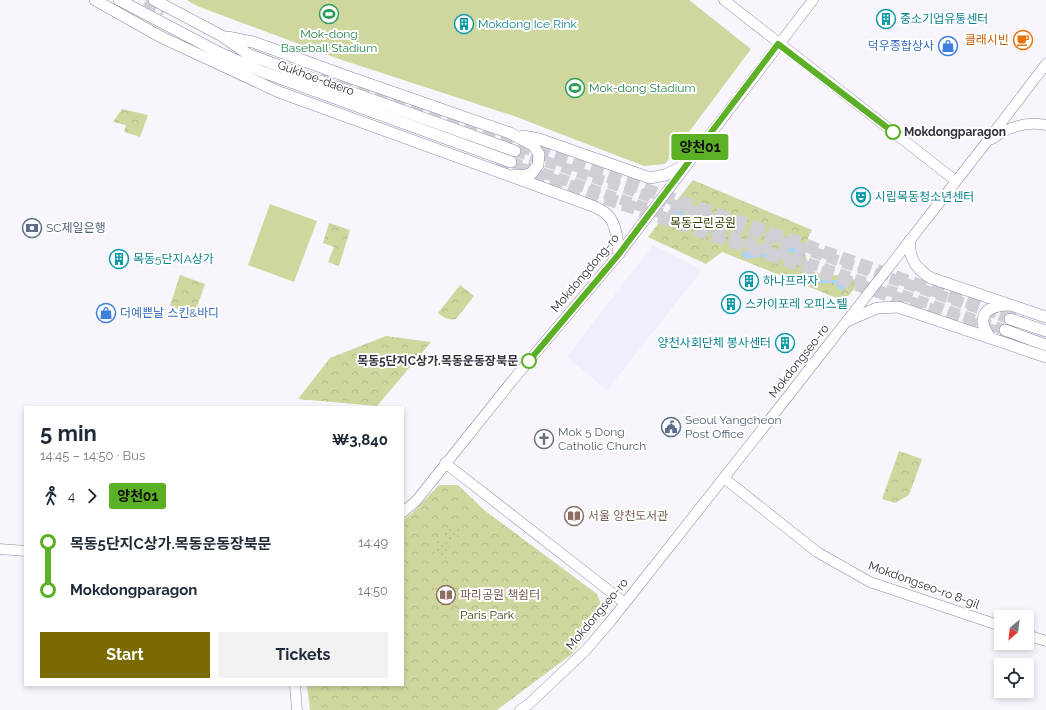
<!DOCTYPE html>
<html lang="en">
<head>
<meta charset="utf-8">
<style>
  body { margin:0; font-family:Raleway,"Noto Sans KR",sans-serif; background:#f2f2f3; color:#1f2937; height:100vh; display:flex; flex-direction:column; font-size:15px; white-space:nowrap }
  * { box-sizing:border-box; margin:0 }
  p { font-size:13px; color:#747a83 }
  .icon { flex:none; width:22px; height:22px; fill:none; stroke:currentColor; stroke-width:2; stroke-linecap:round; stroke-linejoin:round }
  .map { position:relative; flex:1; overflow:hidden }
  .side { position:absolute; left:24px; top:406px; width:380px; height:280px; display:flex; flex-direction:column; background:#fff; border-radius:0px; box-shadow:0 2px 6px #0003 }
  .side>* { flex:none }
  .badge { padding:0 8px; border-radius:3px; font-size:14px; line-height:26px }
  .needle { width:26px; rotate:208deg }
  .buttons { position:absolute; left:994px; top:610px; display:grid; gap:8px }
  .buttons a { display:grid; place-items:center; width:40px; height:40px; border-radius:0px; background:#fff; box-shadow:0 2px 6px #0003; font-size:20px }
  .map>.badge { position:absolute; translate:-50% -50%; box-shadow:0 0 0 2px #fff }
  .legs { display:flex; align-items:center; gap:6px; height:44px; padding:0 16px; font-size:13px }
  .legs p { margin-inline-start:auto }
  .headline { display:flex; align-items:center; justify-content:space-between; height:68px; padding:0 16px }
  h1 { font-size:22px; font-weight:700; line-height:30px }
  .button { display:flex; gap:8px; margin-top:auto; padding:8px 16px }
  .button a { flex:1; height:46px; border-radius:0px; background:#7a6a02; color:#fff; font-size:16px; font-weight:700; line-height:46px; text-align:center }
  .button a+a { background:#f2f2f3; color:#1f2937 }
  ul { padding:0 16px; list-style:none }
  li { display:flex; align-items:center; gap:14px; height:48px; font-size:15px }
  li i { display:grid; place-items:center; width:6px; height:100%; margin:0 5px; background:currentColor }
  li i::after { content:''; width:10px; height:10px; margin:-5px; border:3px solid; border-radius:50%; background:#fff }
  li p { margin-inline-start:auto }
  li:first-child i { background:linear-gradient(#0000 50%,currentColor 0) }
  li:last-child i { background:linear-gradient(currentColor 50%,#0000 0) }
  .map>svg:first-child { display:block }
</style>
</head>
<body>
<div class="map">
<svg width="1046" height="710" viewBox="0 0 1046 710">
  <defs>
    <pattern id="park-crowns" width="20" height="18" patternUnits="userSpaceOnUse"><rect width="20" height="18" fill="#d0d79e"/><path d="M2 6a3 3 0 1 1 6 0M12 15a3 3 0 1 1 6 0" fill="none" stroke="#b3b989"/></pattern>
    <pattern id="garden-dots" width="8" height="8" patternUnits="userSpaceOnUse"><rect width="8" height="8" fill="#d0d79e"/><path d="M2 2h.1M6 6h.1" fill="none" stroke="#b3b989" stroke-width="1.8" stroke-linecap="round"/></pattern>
  </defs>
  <rect width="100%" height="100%" fill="#f8f5fc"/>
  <path fill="#f2ecfd" d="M653 245 702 270 607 390 567 357Z"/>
  <path fill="#d0d79e" d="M187 0H689L751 49 665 164 644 166 514 116 342 60 197 6Z
    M270 204 317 221 294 282 248 265Z"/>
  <path fill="url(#park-crowns)" d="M122 109 148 115 140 137 124 132 126 125 113 122Z
    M693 180 812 230C802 249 803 251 811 270 824 277 833 276 847 274L859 283 844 301 722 252 706 264 648 237Z
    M329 223 350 230 339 266 328 262 334 247 323 243Z
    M180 275 205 284 194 315 170 306Z
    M460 285 474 296 456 319C448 320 444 318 438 313Z
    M386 336 431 342 377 406 298 399 330 358Z
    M899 451 922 459 909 495 895 503 882 499Z
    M439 485H458L484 510 597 594 602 606 603 616 572 654 497 710H310L307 685H403V520L412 513Z"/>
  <path fill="url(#garden-dots)" d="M453 526 460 530 453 543 439 535 443 530Z
    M437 538 449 545 451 550 444 562C435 555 433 549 437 538Z"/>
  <path fill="#a9d4fe" d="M677 206 682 208 685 216 706 225 713 235 718 237 725 238 726 240 723 244 720 243 710 233 702 231 684 218 672 216 671 210 673 207Z
    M790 247C807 248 802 274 815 279 820 281 838 280 843 280L847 283 844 290H840L834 283H819L810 280C805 275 806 267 802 260 794 245 778 256 765 257 759 257 753 257 747 259 744 258 742 256 742 253L747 250 760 254 789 249Z"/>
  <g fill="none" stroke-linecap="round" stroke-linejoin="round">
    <path stroke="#d1ced6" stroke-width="11" stroke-dasharray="11 5.5" stroke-linecap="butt" d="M515 151 1010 319
      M511 162 1005 330"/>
    <path stroke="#d1ced6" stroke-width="13" stroke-dasharray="13 6" stroke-linecap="butt" d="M146 0 165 10
      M321 76 1022 321
      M497 161 1016 339"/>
    <defs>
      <path id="secondary" d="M724 0 956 181
        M992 139C1008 127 1026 121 1046 125
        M445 463 625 603
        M724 478 817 552 870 582 1001 626
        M403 512 416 501 512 381 619 254 813 0
        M0 549 25 551
        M1027 635 1046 641
        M295 685 297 710
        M520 710 529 704 586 650 610 622 771 418 982 148 1046 64"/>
      <path id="primary" d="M95 0 161 37 279 92 590 205C595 207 600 209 604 212 617 221 617 240 619 254
        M119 0 220 53 263 72 511 162
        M154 0 222 36 248 54 314 79 515 151
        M227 37 253 42 343 75 510 133 533 145 539 154 538 165 531 174 521 176 515 175
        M523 136 539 139 650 178 665 175 687 164
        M910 240C908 258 916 269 931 278L1046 317
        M1010 319 1046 331
        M847 321 877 308 898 307 1046 357
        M1005 330 1046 345
        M991 338C975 319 984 306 1007 305"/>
    </defs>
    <use href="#secondary" stroke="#9487a7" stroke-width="11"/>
    <use href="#primary" stroke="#9487a7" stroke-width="12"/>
    <use href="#secondary" stroke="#fff" stroke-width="10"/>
    <use href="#primary" stroke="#fff" stroke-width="11"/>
  </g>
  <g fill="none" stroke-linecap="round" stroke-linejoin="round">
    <defs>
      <path id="line-1" d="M529 361 619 254 778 44 893 132"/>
    </defs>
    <use href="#line-1" stroke="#fff" stroke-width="9"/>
    <use href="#line-1" stroke="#5bb025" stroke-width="6"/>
  </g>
  <defs>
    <symbol id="stadium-ring" viewBox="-11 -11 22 22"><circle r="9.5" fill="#fff" stroke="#2e9e5b" stroke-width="1.5"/><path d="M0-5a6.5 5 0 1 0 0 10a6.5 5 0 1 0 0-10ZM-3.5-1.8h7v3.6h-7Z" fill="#2e9e5b"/></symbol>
    <symbol id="building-ring" viewBox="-11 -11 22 22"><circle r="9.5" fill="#fff" stroke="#0f9aa8" stroke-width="1.5"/><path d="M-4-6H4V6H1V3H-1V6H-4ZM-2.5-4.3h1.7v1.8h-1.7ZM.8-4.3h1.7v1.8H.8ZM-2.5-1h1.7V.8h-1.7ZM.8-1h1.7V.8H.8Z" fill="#0f9aa8"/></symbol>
    <symbol id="cafe-ring" viewBox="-11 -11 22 22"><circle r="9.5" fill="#fff" stroke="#e8710a" stroke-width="1.5"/><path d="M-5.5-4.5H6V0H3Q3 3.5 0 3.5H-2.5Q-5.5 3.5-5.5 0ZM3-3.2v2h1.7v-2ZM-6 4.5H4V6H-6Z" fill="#e8710a"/></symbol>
    <symbol id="shop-ring" viewBox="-11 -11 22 22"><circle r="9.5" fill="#fff" stroke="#3f7fe0" stroke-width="1.5"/><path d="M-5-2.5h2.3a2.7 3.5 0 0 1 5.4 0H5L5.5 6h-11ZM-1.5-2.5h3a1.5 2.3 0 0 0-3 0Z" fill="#3f7fe0"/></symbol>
    <symbol id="theatre-ring" viewBox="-11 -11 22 22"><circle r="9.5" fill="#fff" stroke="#0f9aa8" stroke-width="1.5"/><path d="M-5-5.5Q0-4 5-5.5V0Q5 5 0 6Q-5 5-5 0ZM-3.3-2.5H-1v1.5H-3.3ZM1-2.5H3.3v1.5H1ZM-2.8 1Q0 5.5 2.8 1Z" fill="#0f9aa8"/></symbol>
    <symbol id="bank-ring" viewBox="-11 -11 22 22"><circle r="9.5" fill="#fff" stroke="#5c6f8a" stroke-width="1.5"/><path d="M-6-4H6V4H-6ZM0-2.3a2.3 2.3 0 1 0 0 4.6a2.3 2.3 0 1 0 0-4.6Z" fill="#5c6f8a"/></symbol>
    <symbol id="civic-ring" viewBox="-11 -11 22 22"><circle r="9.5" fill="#fff" stroke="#5c6f8a" stroke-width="1.5"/><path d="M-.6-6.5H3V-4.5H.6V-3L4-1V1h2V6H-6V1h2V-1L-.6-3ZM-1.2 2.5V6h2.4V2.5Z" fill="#5c6f8a"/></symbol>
    <symbol id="church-ring" viewBox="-11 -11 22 22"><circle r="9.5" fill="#fff" stroke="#6b7280" stroke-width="1.5"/><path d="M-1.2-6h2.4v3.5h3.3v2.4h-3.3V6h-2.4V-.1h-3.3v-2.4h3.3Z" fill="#6b7280"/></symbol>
    <symbol id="library-ring" viewBox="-11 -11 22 22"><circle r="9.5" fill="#fff" stroke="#8d6e63" stroke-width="1.5"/><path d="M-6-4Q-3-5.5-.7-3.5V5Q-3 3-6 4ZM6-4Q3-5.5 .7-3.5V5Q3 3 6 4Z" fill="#8d6e63"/></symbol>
  </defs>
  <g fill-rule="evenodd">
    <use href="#stadium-ring" x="318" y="3" width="22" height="22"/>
    <use href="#building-ring" x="875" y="8" width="22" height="22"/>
    <use href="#building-ring" x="453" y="13" width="22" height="22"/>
    <use href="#cafe-ring" x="1012" y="29" width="22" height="22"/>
    <use href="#shop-ring" x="937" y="35" width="22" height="22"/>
    <use href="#stadium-ring" x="564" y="77" width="22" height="22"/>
    <use href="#theatre-ring" x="850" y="186" width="22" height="22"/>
    <use href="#bank-ring" x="21" y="217" width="22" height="22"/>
    <use href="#building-ring" x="108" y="248" width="22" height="22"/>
    <use href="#building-ring" x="738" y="270" width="22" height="22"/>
    <use href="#building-ring" x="720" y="293" width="22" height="22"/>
    <use href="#shop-ring" x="95" y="302" width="22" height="22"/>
    <use href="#building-ring" x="774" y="332" width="22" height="22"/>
    <use href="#civic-ring" x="660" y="416" width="22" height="22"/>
    <use href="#church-ring" x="533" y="428" width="22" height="22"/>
    <use href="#library-ring" x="563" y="505" width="22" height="22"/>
    <use href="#library-ring" x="435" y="584" width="22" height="22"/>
  </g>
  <g fill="#fff" stroke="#5bb025" stroke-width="2">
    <circle cx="893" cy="132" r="7"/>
    <circle cx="529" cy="361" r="7"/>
  </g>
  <g text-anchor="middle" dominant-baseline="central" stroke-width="4" stroke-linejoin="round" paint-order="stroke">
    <g font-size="12" fill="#0d838f" stroke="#fff" text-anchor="start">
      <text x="900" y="19">중소기업유통센터</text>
      <text x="478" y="24">Mokdong Ice Rink</text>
      <text x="875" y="197">시립목동청소년센터</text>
      <text x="133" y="259">목동5단지A상가</text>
      <text x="763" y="281">하나프라자</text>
      <text x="745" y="304">스카이포레 오피스텔</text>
      <text x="771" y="343" text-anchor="end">양천사회단체 봉사센터</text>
    </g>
    <g font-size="12" fill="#27864d" stroke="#fff">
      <text x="329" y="34">Mok-dong<tspan x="329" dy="14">Baseball Stadium</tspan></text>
      <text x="589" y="88" text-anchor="start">Mok-dong Stadium</text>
    </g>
    <g font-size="12" fill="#c56008" stroke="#fff" text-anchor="end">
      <text x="1009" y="40">클래시빈</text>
    </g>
    <g font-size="12" fill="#366cbe" stroke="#fff" text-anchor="end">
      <text x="934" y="46">덕우종합상사</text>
      <text x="120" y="313" text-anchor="start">더예쁜날 스킨&amp;바디</text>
    </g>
    <g font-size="12" fill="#35303d" stroke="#fff">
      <text transform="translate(316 78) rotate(20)">Gukhoe-daero</text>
      <text transform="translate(585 273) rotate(-50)">Mokdongdong-ro</text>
      <text transform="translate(799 361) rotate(-52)">Mokdongseo-ro</text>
      <text transform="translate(924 585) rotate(20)">Mokdongseo-ro 8-gil</text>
      <text transform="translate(597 614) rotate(-50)">Mokdongseo-ro</text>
    </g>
    <g font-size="12" font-weight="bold" fill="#35303d" stroke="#fff" text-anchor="start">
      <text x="904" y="132">Mokdongparagon</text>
      <text x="518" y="361" text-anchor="end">목동5단지C상가.목동운동장북문</text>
    </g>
    <g font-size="12" fill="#3c4009" stroke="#fff">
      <text x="703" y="223">목동근린공원</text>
      <text x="487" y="615">Paris Park</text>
    </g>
    <g font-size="12" fill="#4e5e75" stroke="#fff" text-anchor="start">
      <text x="46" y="228">SC제일은행</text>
      <text x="685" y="420">Seoul Yangcheon<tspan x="685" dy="14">Post Office</tspan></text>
    </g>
    <g font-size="12" fill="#5b616d" stroke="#fff" text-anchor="start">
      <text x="558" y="432">Mok 5 Dong<tspan x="558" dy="14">Catholic Church</tspan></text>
    </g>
    <g font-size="12" fill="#785e54" stroke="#fff" text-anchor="start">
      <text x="588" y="516">서울 양천도서관</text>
      <text x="460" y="595">파리공원 책쉼터</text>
    </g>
  </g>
</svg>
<div class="buttons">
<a><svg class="needle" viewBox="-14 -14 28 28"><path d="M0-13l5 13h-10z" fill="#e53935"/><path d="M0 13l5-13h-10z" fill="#747a83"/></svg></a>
<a><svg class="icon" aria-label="locate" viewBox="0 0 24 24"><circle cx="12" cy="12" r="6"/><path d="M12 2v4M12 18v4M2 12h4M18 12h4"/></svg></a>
</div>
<b class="badge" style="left:700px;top:147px;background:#5bb025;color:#111">양천01</b>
<section class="side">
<div class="headline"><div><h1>5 min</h1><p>14:45 – 14:50 · Bus</p></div><b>₩3,840</b></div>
<div class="legs"><svg class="icon" aria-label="walk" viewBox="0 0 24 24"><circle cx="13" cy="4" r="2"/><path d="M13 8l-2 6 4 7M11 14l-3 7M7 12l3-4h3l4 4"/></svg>4<svg class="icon" aria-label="forward" viewBox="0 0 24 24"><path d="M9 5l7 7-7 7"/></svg><b class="badge" style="background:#5bb025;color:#111">양천01</b></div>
<ul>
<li><i style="color:#5bb025"></i><b>목동5단지C상가.목동운동장북문</b><p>14:49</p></li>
<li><i style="color:#5bb025"></i><b>Mokdongparagon</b><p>14:50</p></li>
</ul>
<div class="button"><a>Start</a><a>Tickets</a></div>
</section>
</div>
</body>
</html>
